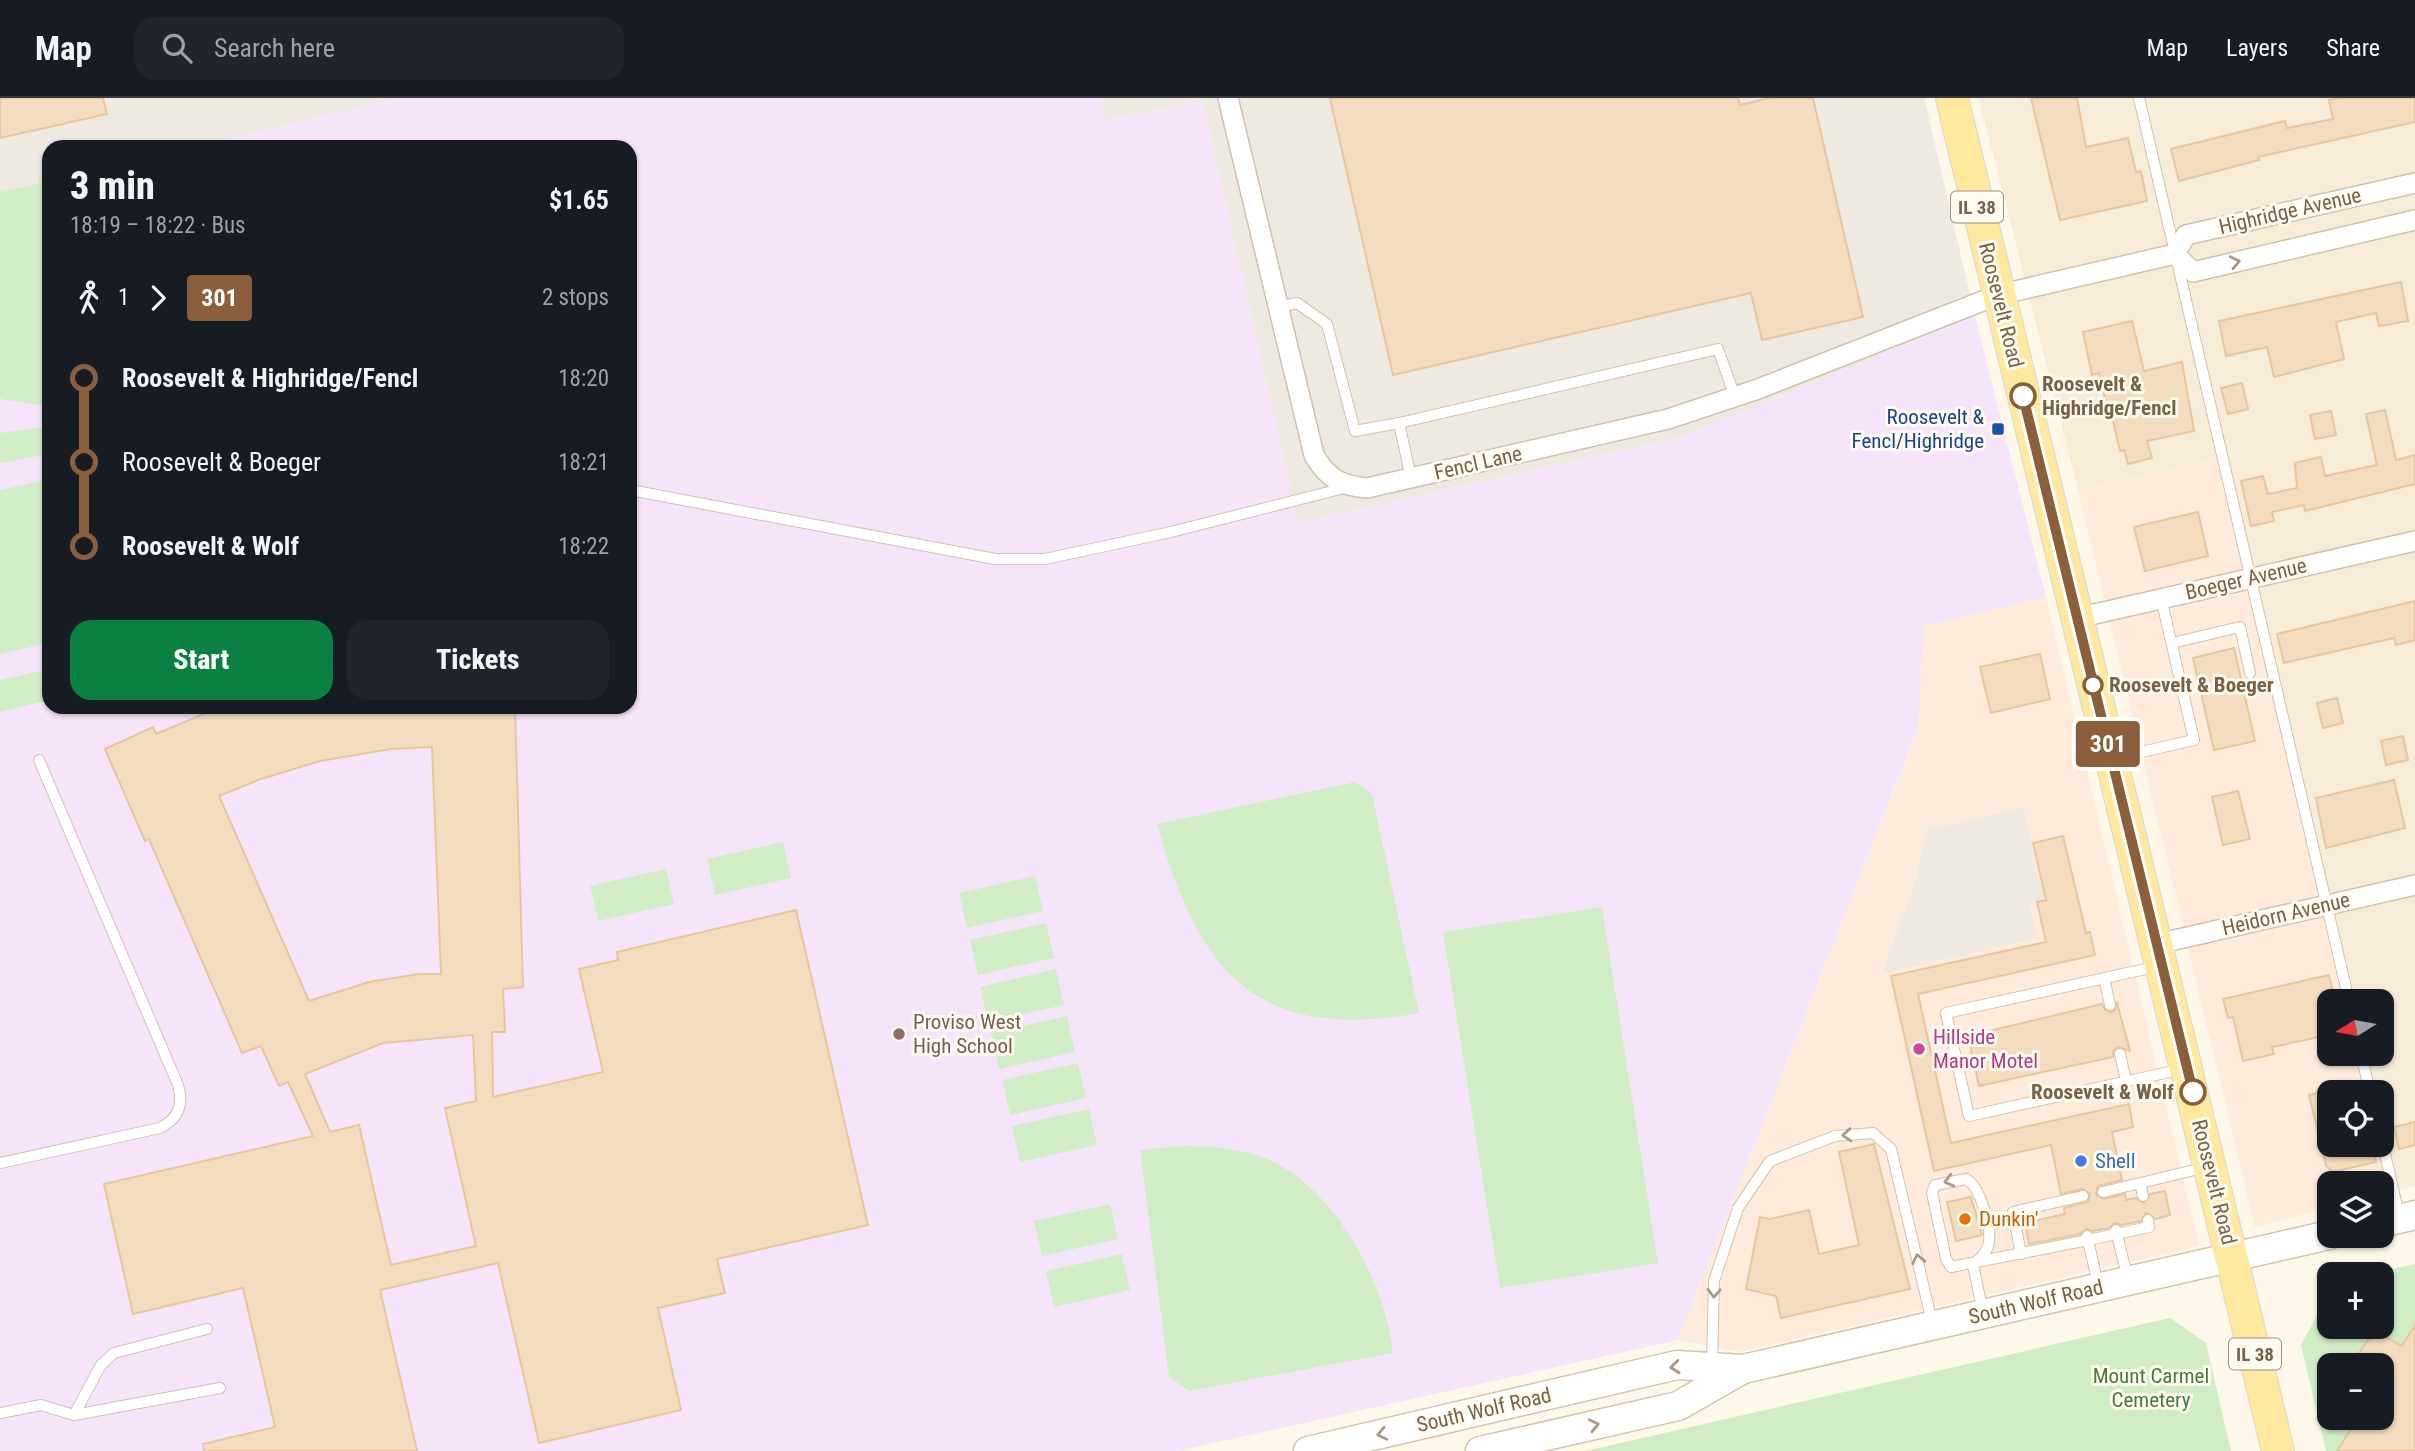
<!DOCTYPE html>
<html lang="en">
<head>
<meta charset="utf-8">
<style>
  body { margin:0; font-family:"Roboto Condensed",sans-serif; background:#20242c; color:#f1f3f6; height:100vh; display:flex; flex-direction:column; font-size:26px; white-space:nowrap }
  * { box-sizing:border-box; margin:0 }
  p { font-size:23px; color:#9ea1a6 }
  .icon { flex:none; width:38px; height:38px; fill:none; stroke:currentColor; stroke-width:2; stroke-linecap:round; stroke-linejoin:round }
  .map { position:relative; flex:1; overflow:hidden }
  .sheet { position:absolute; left:42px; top:42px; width:595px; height:574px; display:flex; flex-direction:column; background:#171b24; border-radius:21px; box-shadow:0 2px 5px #0004 }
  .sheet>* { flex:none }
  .badge { padding:0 14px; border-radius:5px; font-size:24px; line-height:46px }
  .needle { width:46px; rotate:259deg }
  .controls { position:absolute; left:2317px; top:891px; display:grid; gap:14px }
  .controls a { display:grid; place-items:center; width:77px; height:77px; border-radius:14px; background:#171b24; box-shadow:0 2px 5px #0004; font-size:35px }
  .map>.badge { position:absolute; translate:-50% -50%; box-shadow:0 0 0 4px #fff }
  .legs { display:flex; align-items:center; gap:10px; height:77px; padding:0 28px; font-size:23px }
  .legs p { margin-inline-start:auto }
  .summary { display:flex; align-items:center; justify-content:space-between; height:119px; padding:0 28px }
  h1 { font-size:38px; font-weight:800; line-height:52px }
  .action { display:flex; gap:14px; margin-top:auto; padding:14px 28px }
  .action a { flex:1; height:80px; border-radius:21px; background:#0b8043; color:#fff; font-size:28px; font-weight:800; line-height:80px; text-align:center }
  .action a+a { background:#20242c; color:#f1f3f6 }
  ul { padding:0 28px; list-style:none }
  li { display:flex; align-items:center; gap:24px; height:84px; font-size:26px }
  li i { display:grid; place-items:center; width:10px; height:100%; margin:0 9px; background:currentColor }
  li i::after { content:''; width:18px; height:18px; margin:-9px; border:5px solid; border-radius:50%; background:#171b24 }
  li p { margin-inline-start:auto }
  li:first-child i { background:linear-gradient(#0000 50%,currentColor 0) }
  li:last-child i { background:linear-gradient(currentColor 50%,#0000 0) }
  header { display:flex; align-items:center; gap:42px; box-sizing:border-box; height:98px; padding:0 35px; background:#171b24; border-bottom:2px solid #363941 }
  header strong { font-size:33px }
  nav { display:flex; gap:38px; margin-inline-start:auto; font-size:24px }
  .search { width:490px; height:63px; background:#20242c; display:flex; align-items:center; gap:18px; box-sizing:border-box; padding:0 24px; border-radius:21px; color:#9ea1a6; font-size:26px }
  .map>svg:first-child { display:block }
</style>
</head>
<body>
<header>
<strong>Map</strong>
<div class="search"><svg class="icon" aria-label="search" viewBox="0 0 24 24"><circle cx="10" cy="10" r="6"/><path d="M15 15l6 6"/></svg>Search here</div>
<nav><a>Map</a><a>Layers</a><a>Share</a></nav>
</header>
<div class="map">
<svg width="2415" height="1353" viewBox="0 0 2415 1353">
  <rect width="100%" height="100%" fill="#fdf8e9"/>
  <path fill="#f6ecd7" d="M1979 0H2415V1088L2398 1092 2382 1021V994H2375L2366 956H2382V903H2354L2226 357 2078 392Z"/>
  <path fill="#feebdc" d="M2226 356 2354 903H2329V956H2366L2375 994H2329V1046H2382V1021L2398 1092 2382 1096V1085H2329V1110L2255 1129 2078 392Z
    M2046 499 2199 1148 1740 1254 1678 1242 1918 631 1924 528Z"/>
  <path fill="#eeeae2" d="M0 0H401L195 49H49V83L0 94Z
    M1101 0H1924L1975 218 1679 340 1298 425 1202 3 1105 23Z
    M2023 710 2044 801 2029 805 2037 840 1885 875 1884 869 1917 780 1926 732Z"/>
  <path fill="#f6e5fa" d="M401 0H1101L1106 23 1202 3 1298 425 1679 340 1975 218 2046 499 1924 528 1918 630 1678 1242 1177 1353H0V301L49 309V609H630V49H195Z"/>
  <path fill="#d0edc6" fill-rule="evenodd" d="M49 83V309L0 301V94Z
    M49 328V356L0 365V335Z
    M46 382 49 395V545L0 556V392Z
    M49 571V602L0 614V582Z
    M1355 684 1372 696 1419 915C1255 945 1198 873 1157 726Z
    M783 744 791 780 715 797 707 761Z
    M666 771 674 806 598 823 590 788Z
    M1035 778 1043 813 967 830 959 795Z
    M1602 809 1658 1165 1500 1190 1443 834Z
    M1046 825 1054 860 978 877 970 842Z
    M1056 871 1064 907 988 924 980 889Z
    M1067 918 1075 954 999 971 991 935Z
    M1078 965 1086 1000 1010 1017 1002 982Z
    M1089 1011 1097 1047 1020 1064 1012 1028Z
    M1182 1048C1213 1048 1248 1051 1276 1065 1339 1098 1386 1187 1393 1255L1189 1293 1169 1279 1140 1052Z
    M1110 1106 1118 1141 1042 1158 1034 1123Z
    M1122 1156 1130 1192 1054 1209 1046 1173Z
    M2415 1166V1353H2326L2301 1247 2329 1194V1228H2382V1176H2370ZM2329 1267H2382V1320H2329Z
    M2170 1220 2206 1245 2231 1353H1585Z"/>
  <path fill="#f4dcbf" stroke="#e8c59e" stroke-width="2" fill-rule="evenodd" d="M0 0H103L107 16 0 40Z
    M1330 0H1738L1740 7 1769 0H1813L1863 219 1762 242 1751 195 1393 277Z
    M2031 0H2077L2086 49 2128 40 2136 74 2141 73 2147 103 2060 122Z
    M2338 0H2415V24L2258 59 2259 62 2179 83 2171 51 2285 23 2287 30 2333 21 2329 2Z
    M2401 184 2408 223 2379 228 2376 215 2336 224 2344 261 2274 279 2267 249 2226 258 2219 223Z
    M2132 223 2144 273 2182 264 2194 333 2147 343 2152 360 2128 366 2124 352 2120 353 2112 319H2109L2099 275 2092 277 2083 234Z
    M2242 285 2248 311 2228 316 2221 290Z
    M2385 312 2396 362 2415 357V386L2305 413 2304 407 2272 414 2274 423 2251 428 2241 383 2263 378 2268 396 2297 390 2295 365 2321 359 2325 378 2377 367 2366 316Z
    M2331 313 2336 337 2315 341 2310 317Z
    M2198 414 2208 458 2145 473 2134 429Z
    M2415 503V542L2396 547 2394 540 2284 565 2277 536Z
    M2234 550 2255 643 2214 652 2193 560Z
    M2040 556 2050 601 1991 615 1980 569Z
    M2337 600 2343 625 2323 630 2317 605Z
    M220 609H515L523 889 503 891 505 934H492L493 999 603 974 579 871 618 862 617 854 796 812 868 1127 717 1161 725 1195 658 1210 681 1312 539 1345 498 1165 380 1192 417 1353H204L203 1346 275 1329 243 1190 133 1216 104 1086 313 1038 288 984 279 988 261 948 242 955 149 741 145 743 105 651 153 629 156 636ZM432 649 441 876H419L369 884 309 903 219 698 258 682 320 663 391 651ZM473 937 476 1003 445 1010 476 1148 391 1167 359 1027 330 1034 305 976 383 945Z
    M2403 638 2408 662 2386 667 2381 643Z
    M2394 682 2405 730 2326 750 2316 700Z
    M2238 693 2250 741 2223 747 2212 699Z
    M2063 738 2086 835 2090 834 2095 857 1918 896 1951 1045 2129 1006 2133 1029 2112 1034 2122 1082 2098 1088 2096 1096 2104 1101 2125 1096 2126 1102 2136 1100 2144 1105 2150 1096 2165 1093 2170 1117 2155 1121 2146 1115 2141 1123 2122 1127 2115 1125 2109 1130 2093 1133 2086 1131 2080 1136 2029 1146 2025 1125 2065 1116 2064 1110 2088 1104 2090 1096 2082 1091 2061 1096 2051 1047 1934 1073 1891 878 2046 844 2037 804 2046 802 2033 745Z
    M2329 877 2335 903H2329V937L2272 949 2274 956 2243 963 2233 919 2228 920 2223 901Z
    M2117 905 2130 953 2118 949 2113 953V959L1979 988 1968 938 2102 906 2105 912 2111 914 2115 912Z
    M2329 992V1046H2372L2376 1064 2333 1074 2326 1068 2309 997Z
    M2415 1024V1047L2399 1051 2394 1029Z
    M1874 1046 1910 1191 1781 1220 1776 1198 1746 1191 1760 1119 1770 1121 1809 1112 1819 1156 1859 1147 1839 1054Z
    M1971 1099 1982 1137 1956 1143 1947 1104Z
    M2415 1227V1353H2337L2358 1320H2382V1267H2351L2374 1233 2402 1248Z"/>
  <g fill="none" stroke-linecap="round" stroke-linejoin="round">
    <defs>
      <path id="service" d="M2139 0 2349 903
        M1277 209 1297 205 1327 226 1355 333 1399 325
        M1411 380 1399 325 1718 251 1735 299
        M630 392 995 461H1045L1171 434 1348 389
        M2172 545 2240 529 2250 575
        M2115 660 2194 642 2161 500
        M2159 868 1946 915 1969 1018 2183 971
        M2104 880 2110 907
        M2120 956 2126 983
        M2361 956 2370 994
        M2382 1043 2399 1117
        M0 1065 160 1030C178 1021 184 1007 178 987L39 662
        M2140 1085 2143 1098
        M2103 1094 2207 1069
        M2116 1132 2128 1182
        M2087 1138 2088 1142 2149 1129 2148 1122
        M2021 1156 2013 1114 2083 1098
        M1973 1167C1980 1160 1988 1154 1989 1144 1991 1128 1980 1088 1966 1081L1935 1087 1932 1095 1946 1161 1951 1169 2088 1142 2098 1186
        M1973 1167 1983 1214
        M1712 1267 1714 1183 1738 1110 1770 1063 1835 1038 1873 1035 1891 1051 1932 1224
        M0 1315 41 1307 74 1317 220 1290
        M74 1317 101 1267 114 1255 207 1231"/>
      <path id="minor" d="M1228 0 1314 357C1327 380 1341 388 1367 390L1668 321 1758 291 1998 197 2175 156 2186 137 2415 85
        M2175 156 2193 174 2415 122
        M2077 520 2415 443
        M2157 846 2415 787"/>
      <path id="secondary" d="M2382 1125 2415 1117
        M1308 1353 1677 1267 1743 1271 2329 1137
        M1480 1353 1678 1308 1743 1271"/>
      <path id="primary" d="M1952 0 2278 1353"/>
    </defs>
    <use href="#service" stroke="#d1c2ad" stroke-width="12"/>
    <use href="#minor" stroke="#d1c2ad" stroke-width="22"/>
    <use href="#secondary" stroke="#d4c3ab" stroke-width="31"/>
    <use href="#primary" stroke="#dcd6d0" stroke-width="34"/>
    <use href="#service" stroke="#fff" stroke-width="10"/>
    <use href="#minor" stroke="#fff" stroke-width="19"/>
    <use href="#secondary" stroke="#fff" stroke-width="28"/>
    <use href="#primary" stroke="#fee99f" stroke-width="32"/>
  </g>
  <defs><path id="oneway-chevron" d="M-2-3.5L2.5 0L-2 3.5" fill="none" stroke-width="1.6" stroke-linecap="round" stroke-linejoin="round" transform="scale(1.75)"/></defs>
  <g stroke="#a99989">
    <use href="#oneway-chevron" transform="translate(2235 164) rotate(-13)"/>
    <use href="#oneway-chevron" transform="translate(1847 1037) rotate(176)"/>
    <use href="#oneway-chevron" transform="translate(1949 1083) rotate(166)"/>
    <use href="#oneway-chevron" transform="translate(1918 1161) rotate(-102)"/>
    <use href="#oneway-chevron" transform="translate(1714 1195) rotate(92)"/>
    <use href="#oneway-chevron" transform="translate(1675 1269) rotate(174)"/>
    <use href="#oneway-chevron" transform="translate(1594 1327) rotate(-13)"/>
    <use href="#oneway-chevron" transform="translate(1382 1336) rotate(167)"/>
  </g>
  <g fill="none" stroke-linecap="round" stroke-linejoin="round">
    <defs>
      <path id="line-1" d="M2023 298 2193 994"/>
    </defs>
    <use href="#line-1" stroke="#fff" stroke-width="16"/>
    <use href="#line-1" stroke="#8b5e3c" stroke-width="10"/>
  </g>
  <g fill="#fff" stroke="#8b5e3c" stroke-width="3.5">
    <circle cx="2023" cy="298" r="12"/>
    <circle cx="2093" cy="587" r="9"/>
    <circle cx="2193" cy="994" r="12"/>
  </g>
  <rect fill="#1a4fb4" stroke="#fffbf0" stroke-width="2.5" x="1991" y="324" width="14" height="14" rx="3.5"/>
  <circle fill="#8d6e63" stroke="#fffbf0" stroke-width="2.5" cx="899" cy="936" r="7"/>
  <circle fill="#d1479c" stroke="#fffbf0" stroke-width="2.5" cx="1919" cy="951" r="7"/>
  <circle fill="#3f7fe0" stroke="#fffbf0" stroke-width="2.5" cx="2081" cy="1063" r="7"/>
  <circle fill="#e8710a" stroke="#fffbf0" stroke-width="2.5" cx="1965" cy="1121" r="7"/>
  <g text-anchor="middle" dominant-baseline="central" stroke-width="6" stroke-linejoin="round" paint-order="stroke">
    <g fill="#fffbf0" stroke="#a2907c" stroke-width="2">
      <rect x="1951" y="93.5" width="52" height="31" rx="5"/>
      <rect x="2229" y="1240.5" width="52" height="31" rx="5"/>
    </g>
    <g font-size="19" font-weight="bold" fill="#7a624a">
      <text x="1977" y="109">IL 38</text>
      <text x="2255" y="1256">IL 38</text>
    </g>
    <g font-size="21" fill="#7a624a" stroke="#fffbf0">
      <text transform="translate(2290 113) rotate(-13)">Highridge Avenue</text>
      <text transform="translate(2001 207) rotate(76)">Roosevelt Road</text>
      <text transform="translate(1478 365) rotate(-13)">Fencl Lane</text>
      <text transform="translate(2246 481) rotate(-13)">Boeger Avenue</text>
      <text transform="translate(2286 816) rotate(-13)">Heidorn Avenue</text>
      <text transform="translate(2214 1084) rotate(76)">Roosevelt Road</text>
      <text transform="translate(2036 1204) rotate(-13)">South Wolf Road</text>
      <text transform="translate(1484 1312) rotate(-13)">South Wolf Road</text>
    </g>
    <g font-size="21" font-weight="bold" fill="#7a624a" stroke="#fffbf0" text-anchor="start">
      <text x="2042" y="286">Roosevelt &amp;<tspan x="2042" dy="24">Highridge/Fencl</tspan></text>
      <text x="2109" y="587">Roosevelt &amp; Boeger</text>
      <text x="2174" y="994" text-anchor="end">Roosevelt &amp; Wolf</text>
    </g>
    <g font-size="21" fill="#164399" stroke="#fffbf0" text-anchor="end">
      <text x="1984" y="319">Roosevelt &amp;<tspan x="1984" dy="24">Fencl/Highridge</tspan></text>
    </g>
    <g font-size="21" fill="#785e54" stroke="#fffbf0" text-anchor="start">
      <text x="913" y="924">Proviso West<tspan x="913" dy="24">High School</tspan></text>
    </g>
    <g font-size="21" fill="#b23c85" stroke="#fffbf0" text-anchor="start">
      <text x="1933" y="939">Hillside<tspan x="1933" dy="24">Manor Motel</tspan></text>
    </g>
    <g font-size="21" fill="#366cbe" stroke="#fffbf0" text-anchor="start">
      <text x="2095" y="1063">Shell</text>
    </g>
    <g font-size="21" fill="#c56008" stroke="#fffbf0" text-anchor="start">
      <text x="1979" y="1121">Dunkin'</text>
    </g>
    <g font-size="21" fill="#477a3f" stroke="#fffbf0">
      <text x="2151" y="1278">Mount Carmel<tspan x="2151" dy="24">Cemetery</tspan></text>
    </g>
  </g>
</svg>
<div class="controls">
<a><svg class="needle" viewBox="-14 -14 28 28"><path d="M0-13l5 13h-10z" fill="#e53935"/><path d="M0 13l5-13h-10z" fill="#9ea1a6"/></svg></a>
<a><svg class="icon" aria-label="locate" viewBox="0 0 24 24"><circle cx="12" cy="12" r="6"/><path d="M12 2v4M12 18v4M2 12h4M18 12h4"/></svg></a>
<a><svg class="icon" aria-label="layers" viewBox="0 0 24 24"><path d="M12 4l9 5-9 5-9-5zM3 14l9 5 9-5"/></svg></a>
<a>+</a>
<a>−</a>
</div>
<b class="badge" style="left:2108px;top:646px;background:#8b5e3c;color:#fff">301</b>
<section class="sheet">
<div class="summary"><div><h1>3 min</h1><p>18:19 – 18:22 · Bus</p></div><b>$1.65</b></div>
<div class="legs"><svg class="icon" aria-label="walk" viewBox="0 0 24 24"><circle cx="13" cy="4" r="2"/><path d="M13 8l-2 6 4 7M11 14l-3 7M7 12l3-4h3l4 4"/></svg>1<svg class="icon" aria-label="forward" viewBox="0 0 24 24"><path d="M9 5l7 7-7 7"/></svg><b class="badge" style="background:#8b5e3c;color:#fff">301</b><p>2 stops</p></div>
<ul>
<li><i style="color:#8b5e3c"></i><b>Roosevelt &amp; Highridge/Fencl</b><p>18:20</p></li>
<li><i style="color:#8b5e3c"></i><span>Roosevelt &amp; Boeger</span><p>18:21</p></li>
<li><i style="color:#8b5e3c"></i><b>Roosevelt &amp; Wolf</b><p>18:22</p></li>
</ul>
<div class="action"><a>Start</a><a>Tickets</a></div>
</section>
</div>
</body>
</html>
